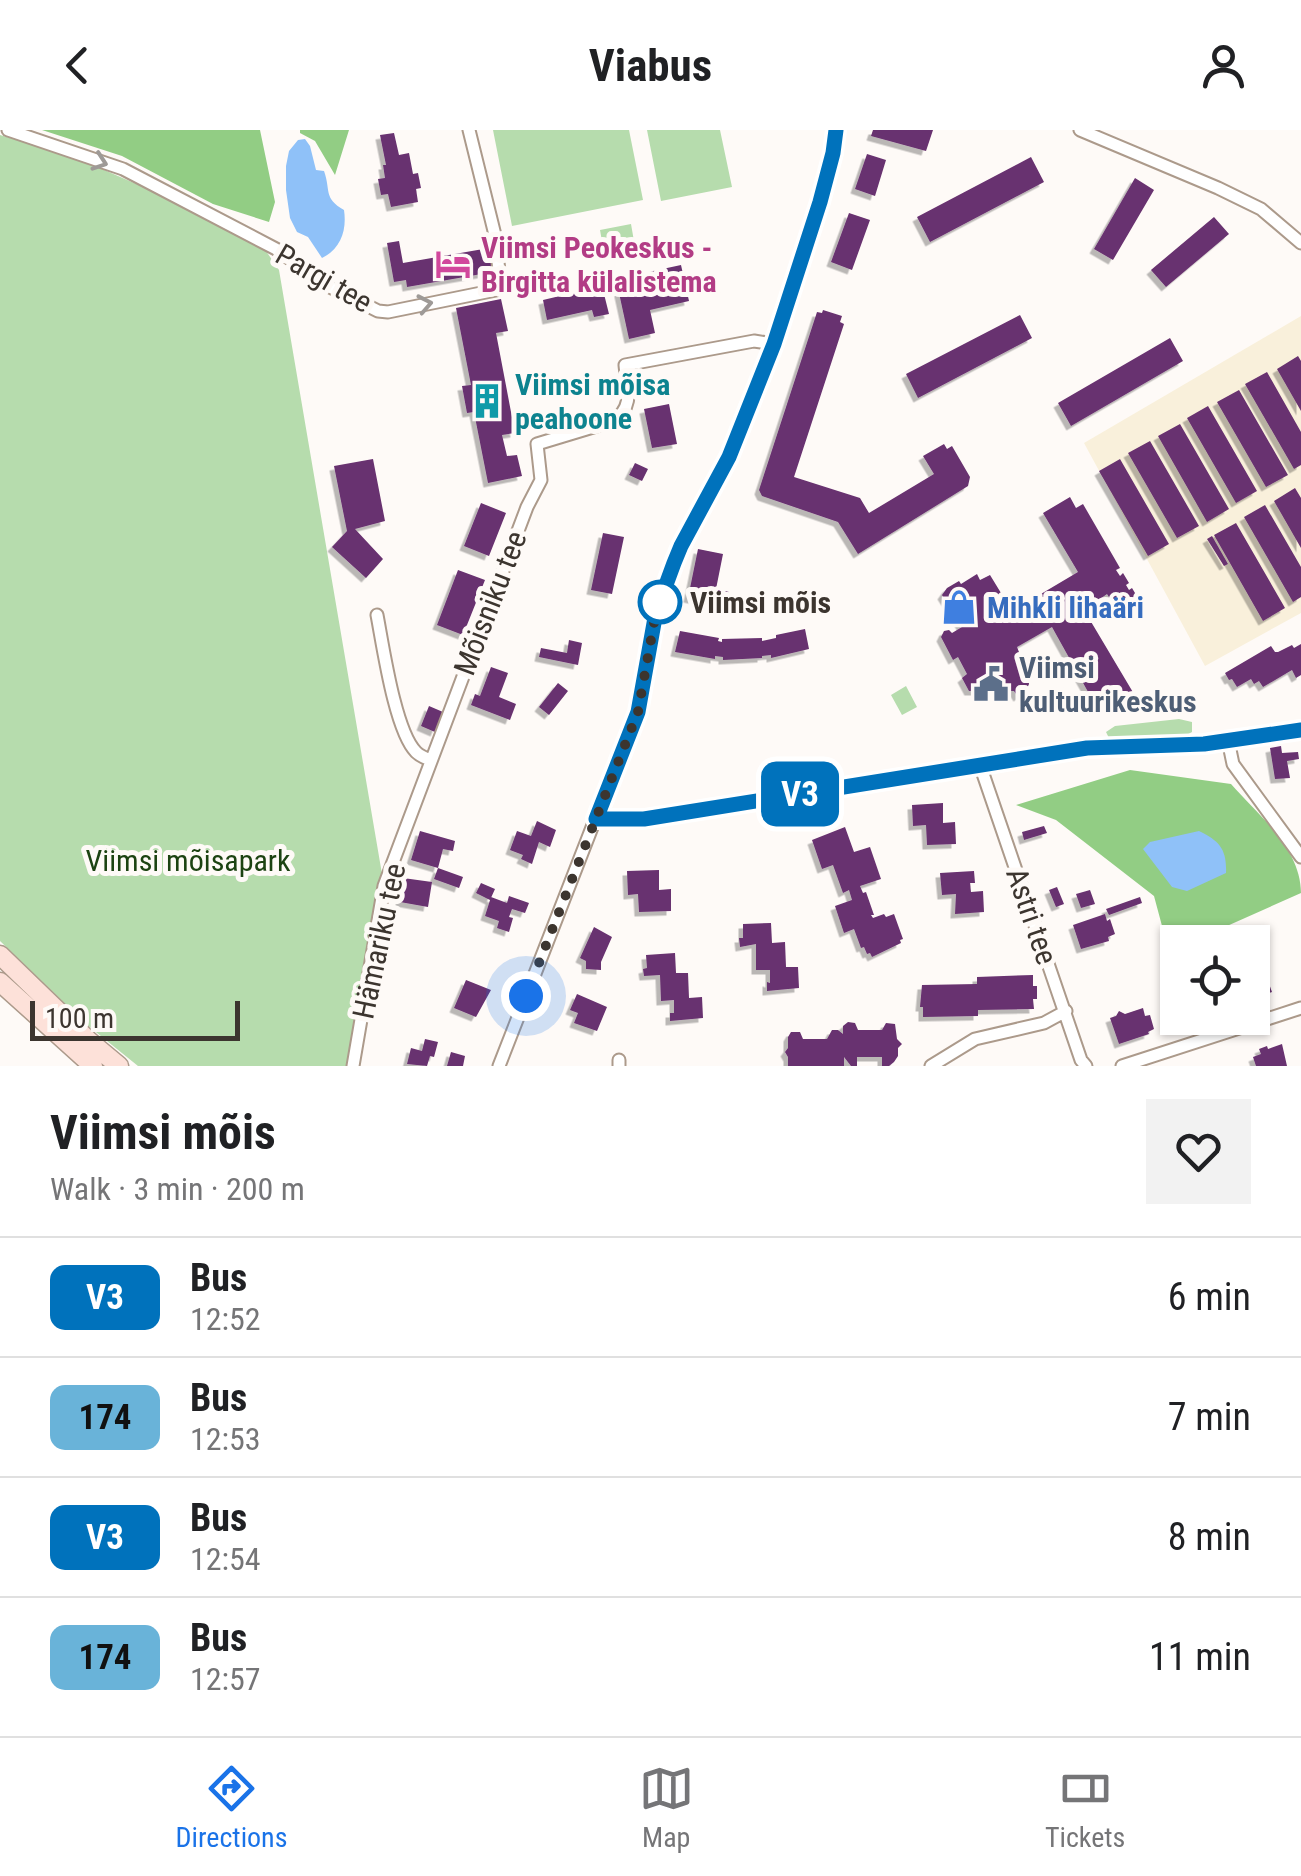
<!DOCTYPE html>
<html lang="en">
<head>
<meta charset="utf-8">
<style>
  body { margin:0; font-family:"Roboto Condensed",sans-serif; background:#f2f2f2; color:#202124; height:100vh; display:flex; flex-direction:column; font-size:38px; white-space:nowrap }
  * { box-sizing:border-box; margin:0 }
  p { font-size:32px; color:#757577 }
  .icon { flex:none; width:55px; height:55px; fill:none; stroke:currentColor; stroke-width:2; stroke-linecap:round; stroke-linejoin:round }
  .map { position:relative; height:936px; overflow:hidden }
  .details { display:flex; flex-direction:column; background:#fff; flex:1 }
  .details>* { flex:none }
  .badge { padding:0 20px; border-radius:15px; font-size:35px; line-height:65px }
  .buttons { position:absolute; left:1160px; top:795px; display:grid; gap:20px }
  .buttons a { display:grid; place-items:center; width:110px; height:110px; border-radius:0px; background:#fff; box-shadow:0 2px 8px #0004; font-size:50px }
  .scale { position:absolute; left:30px; bottom:25px; width:210px; box-sizing:border-box; padding-left:10px; border:5px solid #3c352f; border-top:0; font-size:28px; line-height:35px; white-space:nowrap; color:#3c352f; -webkit-text-stroke:8px #fefaf7; paint-order:stroke }
  .you { position:absolute; width:50px; height:50px; margin:-25px; border:8px solid #fff; border-radius:50%; background:#1a73e8; box-shadow:0 0 0 15px #1a73e833 }
  .map>.badge { position:absolute; translate:-50% -50%; box-shadow:0 0 0 5px #fff }
  .round { display:grid; place-items:center; flex:none; width:105px; height:105px; border-radius:0px; background:#f2f2f2 }
  .headline { display:flex; align-items:center; justify-content:space-between; height:170px; padding:0 50px }
  h1 { font-size:48px; font-weight:700; line-height:75px }
  ul { padding:0; list-style:none }
  li { display:flex; align-items:center; gap:30px; height:120px; padding:0 50px; border-top:2px solid #e0e0e0 }
  li div { flex:1 }
  li b { display:block; font-size:38px }
  li em { font-style:normal }
  li .badge { min-width:110px; font-weight:700; text-align:center }
  header { display:flex; justify-content:space-between; align-items:center; height:130px; padding:0 50px; background:#fff; font-size:45px; font-weight:700 }
  .menu { display:flex; justify-content:space-around; align-items:center; height:140px; border-top:2px solid #e0e0e0; background:#fff; font-size:28px; color:#757577 }
  .menu a { display:grid; justify-items:center; gap:5px }
  .menu .active { color:#1a73e8 }
  .map>svg:first-child { display:block }
</style>
</head>
<body>
<header><svg class="icon" aria-label="back" viewBox="0 0 24 24"><path d="M15 5l-7 7 7 7"/></svg>Viabus<svg class="icon" aria-label="person" viewBox="0 0 24 24"><circle cx="12" cy="8" r="4"/><path d="M4 21q1-7 8-7t8 7"/></svg></header>
<div class="map">
<svg width="1301" height="936" viewBox="0 0 1301 936">
  <defs>
    <filter id="shadow"><feDropShadow dx="-4.5" dy="4.5" stdDeviation="0" flood-color="#0004"/></filter>
  </defs>
  <rect width="100%" height="100%" fill="#fefaf7"/>
  <path fill="#f9f0db" d="M1301 186V483L1205 536 1084 313Z"/>
  <path fill="#b6dcad" d="M493 0H629L643 70 512 96Z
    M647 0H720L732 57 661 71Z
    M0 5 72 26 141 56 226 98 266 121 279 140 382 744 371 794 348 936H138L86 894 0 811Z
    M631 94 635 117 604 123 600 100Z
    M906 556 917 577 902 585 891 565Z
    M1179 589 1192 592V602L1181 608H1109L1106 602 1115 596Z"/>
  <path fill="#92cd84" d="M42 0H260L275 72 269 92 213 74 122 26Z
    M300 0H349L335 45 315 11 300 3Z
    M1130 640 1231 654C1258 685 1301 718 1301 763L1191 812H1178L1177 819 1169 822 1154 766 1056 690 1016 675Z"/>
  <path fill="#8fc1f8" d="M305 9 310 16 316 40 324 41C331 60 323 68 344 80 347 100 341 119 322 128L308 107 297 102 290 88 286 60V36L289 21 298 10Z
    M1199 701C1220 711 1227 720 1226 743L1187 761 1172 757 1143 719 1150 712Z"/>
  <path fill="#68316f" filter="url(#shadow)" d="M873 0H933L926 21 871 6Z
    M394 3 399 25 409 23 413 44 418 43 421 58 416 59 418 72 391 77 388 64 381 65 378 49 385 48 383 35H386L380 5Z
    M867 24 886 30 875 66 855 59Z
    M1031 27 1044 52 930 112 917 87Z
    M1135 48 1154 60 1113 130 1094 119Z
    M849 83 870 90 852 140 831 132Z
    M1214 87 1229 104 1166 157 1151 140Z
    M399 111 403 133 489 118 493 142 407 157 406 150 394 152 387 113Z
    M681 135 689 171 650 180 655 203 629 209 616 149Z
    M602 156 609 184 594 187 592 180 547 190 543 170Z
    M501 169 508 201 496 203 515 303 502 305 507 326 517 325 522 346 488 353 474 282 467 283 462 256 471 255 456 178Z
    M823 180 842 186 840 192 844 194 794 347 860 368 869 383 934 344 923 326 944 314 947 319 952 316 970 347 968 356 858 424 838 392 762 366 759 360 817 182 822 183Z
    M1020 185 1032 208 918 268 906 244Z
    M1170 208 1183 231 1071 296 1058 273Z
    M1298 226 1301 231V281L1277 239Z
    M1267 242 1301 302V335L1294 339 1245 254Z
    M1239 260 1288 345 1266 357 1217 272Z
    M669 274 677 314 652 318 644 279Z
    M1208 276 1257 361 1236 373 1187 288Z
    M1180 294 1229 379 1207 392 1158 306Z
    M1150 311 1199 396 1177 408 1128 323Z
    M373 329 385 391 355 399 383 429 366 448 332 417 347 401 334 336Z
    M1120 329 1169 414 1148 426 1099 341Z
    M635 333 648 339 642 351 629 345Z
    M1295 358 1301 368V418L1274 371Z
    M1070 367 1076 378 1083 374 1120 438 1116 440 1120 446 1123 443 1129 453 1126 455 1129 460 1132 458 1138 468 1112 483 1106 473 1111 470 1107 464 1097 471 1101 478 1096 481 1092 474 1080 480 1084 487 1087 485 1134 564 1126 569 1122 562 1119 565 1120 567 1109 574 1107 571 1097 578 1052 497 1017 517 1028 545 1029 554 1025 563 1018 567 1014 561H969L962 548 967 544 958 527 953 530 941 507 944 501 949 500 952 503 962 497 942 465 947 458 959 451 961 454 977 444 980 450 990 445 1012 481 1078 442 1043 383Z
    M481 373 506 383 489 426 464 416Z
    M1265 375 1301 437V467L1293 472 1244 387Z
    M1236 393 1285 478 1263 491 1214 405Z
    M603 403 624 407 612 464 591 460Z
    M1212 406 1228 434 1224 436 1207 409Z
    M698 419 723 424 716 459 729 462 726 477 688 468Z
    M458 440 485 450 463 505 437 495Z
    M805 499 809 519 771 528V525L762 526V528L723 530V527L715 526V529L675 522 680 501 719 508 718 511 722 512V509L762 508V511L776 508V505Z
    M569 510 582 513 578 535 539 527 541 518 567 523Z
    M1301 514V545L1296 548 1292 540 1263 557 1259 551 1254 554 1251 549 1237 557 1232 549 1229 550 1225 543 1271 516 1275 522H1278L1292 515 1294 518Z
    M491 537 508 543 499 567 516 574 510 590 471 575 475 564 480 566Z
    M558 553 568 561 549 585 539 577Z
    M429 576 443 582 435 602 421 596Z
    M1281 616 1282 623 1298 622 1299 629 1287 631 1290 648 1275 649 1270 618Z
    M943 673V693L955 692 956 714 927 715 926 695 913 696 912 675Z
    M537 691 556 700 550 717 539 712 532 734 521 729 523 725 510 720 517 701 531 706Z
    M1044 696 1047 703 1024 710 1022 702Z
    M845 697 854 722 870 717 881 749 860 756 863 763 866 762 874 785H871L873 788 884 784 886 787 894 784 903 809 900 810 901 813 872 827 870 823 867 824 864 817 861 818 854 799 844 803 835 776 852 770 849 760 843 763 833 735 822 739 812 710Z
    M420 701 455 711 453 721 443 719 438 738 463 747 459 758 434 749 438 738 411 730Z
    M659 740V760L671 759V781L639 782 638 764 628 765 627 741Z
    M974 741 975 753H970L971 762 983 761 984 782 955 784 956 764 942 765 940 743Z
    M403 748 432 752 428 777 400 772Z
    M481 753 495 759 490 770 476 763Z
    M1057 757 1064 774 1056 777 1049 760Z
    M1090 760 1095 774 1081 778 1076 764Z
    M509 766 529 773 525 783 512 779 509 787 513 788 509 802 497 798 499 791 485 786 491 767 507 773Z
    M1140 767 1142 773 1109 785 1106 779Z
    M1105 784 1107 791 1110 789 1115 804 1108 807 1109 811 1081 819 1073 795Z
    M771 793 772 813 785 812 786 837H798L799 858 767 861V852L770 853V840H756V814L740 817 739 808H743V794Z
    M594 797 612 807 601 832V840L586 839V831L580 828Z
    M675 823 676 843H688L689 868 702 867 703 888 670 891V883H674V870L661 871 660 845 644 846 643 839 647 838 646 825Z
    M1252 826 1257 835 1262 834 1272 862 1252 869Z
    M1033 845V856H1037V869H1033L1034 879 978 880V886L923 887V877H920L922 855 977 854V847Z
    M466 850 491 860 476 887 454 878Z
    M577 864 607 877 597 901 574 893 578 883 570 880Z
    M1178 868V888H1197L1178 892 1177 896 1168 871Z
    M1143 878 1145 886 1150 885 1154 899 1148 902 1149 904 1119 914 1110 888 1116 886 1119 881 1125 884Z
    M848 892 855 893 858 900H882L886 893 895 894 897 909 902 914 898 918V926L894 932 889 936H882V927H857V936H851L844 927V936H788V927L785 922 788 918V907L791 902H800L803 909H827L832 900H838L843 904V896Z
    M425 909 438 912 434 927 430 926 427 936 407 934 411 918 422 921Z
    M1282 914 1287 936H1256L1253 927 1261 924 1259 919 1267 916 1268 919Z
    M451 922 465 926 463 936H447Z"/>
  <g fill="none" stroke-linecap="round" stroke-linejoin="round">
    <defs>
      <path id="street" d="M8 0 123 39 276 119 330 157 378 181 388 182 501 159 495 105 469 0
        M1080 0 1218 58 1261 79 1301 113
        M377 485C383 516 395 601 416 622 420 626 425 628 430 630
        M1228 610 1233 634 1301 727
        M980 635 1081 930 1086 936
        M595 689H644L1087 618 1204 614 1301 600
        M619 930V936
        M353 936 384 756 527 377 541 350 537 314 613 291C635 277 627 257 625 235L754 211 774 214
        M499 936 637 582 656 482 674 433 681 416 729 327 759 256 820 72 833 23 836 0
        M931 936 975 909 1044 893 1066 881
        M1122 936 1301 878"/>
      <path id="secondary" d="M0 825 89 911 119 936
        M0 852 93 936"/>
    </defs>
    <use href="#street" stroke="#ac9a8b" stroke-width="15"/>
    <use href="#secondary" stroke="#ac9a8b" stroke-width="21"/>
    <use href="#street" stroke="#fff" stroke-width="11"/>
    <use href="#secondary" stroke="#fde1d9" stroke-width="18"/>
  </g>
  <defs><path id="oneway-chevron" d="M-2-3.5L2.5 0L-2 3.5" fill="none" stroke-width="1.6" stroke-linecap="round" stroke-linejoin="round" transform="scale(2.5)"/></defs>
  <g stroke="#9e9a97">
    <use href="#oneway-chevron" transform="translate(100 32) rotate(19)"/>
    <use href="#oneway-chevron" transform="translate(425 174) rotate(-11)"/>
  </g>
  <g fill="none" stroke-linecap="round" stroke-linejoin="round">
    <defs>
      <path id="line" d="M836 0 833 23 820 72 774 214 729 327 681 416 674 433 656 482 638 582 596 689H644L1087 618 1204 614 1301 600"/>
    </defs>
    <use href="#line" stroke="#fff" stroke-width="22"/>
    <use href="#line" stroke="#0072bc" stroke-width="15"/>
    <path stroke="#3c352f" stroke-width="10" stroke-dasharray="0 18" d="M526 866 638 582 656 482 660 472"/>
  </g>
  <defs>
    <symbol id="hotel-bare" viewBox="-9 -9 18 18"><path d="M-6-4.5h1.5V1H6V5H4.5V3h-9V5H-6ZM-4 0a1.8 1.8 0 1 1 3.6 0ZM.5 0V-2.5h3Q6-2.5 6 0Z" fill="#d1479c" stroke="#fefaf7" stroke-width="2.5" paint-order="stroke"/></symbol>
    <symbol id="building-bare" viewBox="-9 -9 18 18"><path d="M-4-6H4V6H1V3H-1V6H-4ZM-2.5-4.3h1.7v1.8h-1.7ZM.8-4.3h1.7v1.8H.8ZM-2.5-1h1.7V.8h-1.7ZM.8-1h1.7V.8H.8Z" fill="#0f9aa8" stroke="#fefaf7" stroke-width="2.5" paint-order="stroke"/></symbol>
    <symbol id="shop-bare" viewBox="-9 -9 18 18"><path d="M-5-2.5h2.3a2.7 3.5 0 0 1 5.4 0H5L5.5 6h-11ZM-1.5-2.5h3a1.5 2.3 0 0 0-3 0Z" fill="#3f7fe0" stroke="#fefaf7" stroke-width="2.5" paint-order="stroke"/></symbol>
    <symbol id="civic-bare" viewBox="-9 -9 18 18"><path d="M-.6-6.5H3V-4.5H.6V-3L4-1V1h2V6H-6V1h2V-1L-.6-3ZM-1.2 2.5V6h2.4V2.5Z" fill="#5c6f8a" stroke="#fefaf7" stroke-width="2.5" paint-order="stroke"/></symbol>
  </defs>
  <g fill-rule="evenodd">
    <use href="#hotel-bare" x="428" y="109" width="50" height="50"/>
    <use href="#building-bare" x="462" y="246" width="50" height="50"/>
    <use href="#shop-bare" x="934" y="452" width="50" height="50"/>
    <use href="#civic-bare" x="966" y="529" width="50" height="50"/>
  </g>
  <circle fill="#fff" stroke="#0072bc" stroke-width="5" cx="660" cy="472" r="20"/>
  <g text-anchor="middle" dominant-baseline="central" stroke-width="10" stroke-linejoin="round" paint-order="stroke">
    <g font-size="30" font-weight="bold" fill="#b23c85" stroke="#fefaf7" text-anchor="start">
      <text x="481" y="117">Viimsi Peokeskus -<tspan x="481" dy="34">Birgitta külalistema</tspan></text>
    </g>
    <g font-size="30" fill="#3c352f" stroke="#fefaf7">
      <text transform="translate(324 148) rotate(30)">Pargi tee</text>
      <text transform="translate(490 473) rotate(-69)">Mõisniku tee</text>
      <text transform="translate(1032 786) rotate(71)">Astri tee</text>
      <text transform="translate(379 811) rotate(-78)">Hämariku tee</text>
    </g>
    <g font-size="30" font-weight="bold" fill="#0d838f" stroke="#fefaf7" text-anchor="start">
      <text x="515" y="254">Viimsi mõisa<tspan x="515" dy="34">peahoone</tspan></text>
    </g>
    <g font-size="30" font-weight="bold" fill="#3c352f" stroke="#fefaf7" text-anchor="start">
      <text x="690" y="472">Viimsi mõis</text>
    </g>
    <g font-size="30" font-weight="bold" fill="#366cbe" stroke="#fefaf7" text-anchor="start">
      <text x="987" y="477">Mihkli lihaäri</text>
    </g>
    <g font-size="30" font-weight="bold" fill="#4e5e75" stroke="#fefaf7" text-anchor="start">
      <text x="1019" y="537">Viimsi<tspan x="1019" dy="34">kultuurikeskus</tspan></text>
    </g>
    <g font-size="30" fill="#1c4312" stroke="#fefaf7">
      <text x="188" y="730">Viimsi mõisapark</text>
    </g>
  </g>
</svg>
<div class="buttons">
<a><svg class="icon" aria-label="locate" viewBox="0 0 24 24"><circle cx="12" cy="12" r="6"/><path d="M12 2v4M12 18v4M2 12h4M18 12h4"/></svg></a>
</div>
<div class="scale">100 m</div>
<div class="you" style="left:526px;top:866px"></div>
<b class="badge" style="left:800px;top:664px;background:#0072bc;color:#fff">V3</b>
</div>
<section class="details">
<div class="headline"><div><h1>Viimsi mõis</h1><p>Walk · 3 min · 200 m</p></div><a class="round"><svg class="icon" aria-label="heart" viewBox="0 0 24 24"><path d="M12 20l-8-8c-3-5 5-10 8-4 3-6 11-1 8 4z"/></svg></a></div>
<ul>
<li><span class="badge" style="background:#0072bc;color:#fff">V3</span><div><b>Bus</b><p>12:52</p></div><em>6 min</em></li>
<li><span class="badge" style="background:#69b3d9;color:#111">174</span><div><b>Bus</b><p>12:53</p></div><em>7 min</em></li>
<li><span class="badge" style="background:#0072bc;color:#fff">V3</span><div><b>Bus</b><p>12:54</p></div><em>8 min</em></li>
<li><span class="badge" style="background:#69b3d9;color:#111">174</span><div><b>Bus</b><p>12:57</p></div><em>11 min</em></li>
</ul>
</section>
<nav class="menu">
<a class="active"><svg class="icon" aria-label="directions" viewBox="0 0 24 24"><path d="M12 3l9 9-9 9-9-9zM9 14v-3h6M13 9l2 2-2 2"/></svg>Directions</a>
<a><svg class="icon" aria-label="map" viewBox="0 0 24 24"><path d="M3 6l6-2 6 2 6-2v14l-6 2-6-2-6 2zM9 4v14M15 6v14"/></svg>Map</a>
<a><svg class="icon" aria-label="tickets" viewBox="0 0 24 24"><path d="M3 7h18v10H3zM15 7v10"/></svg>Tickets</a>
</nav>
</body>
</html>
